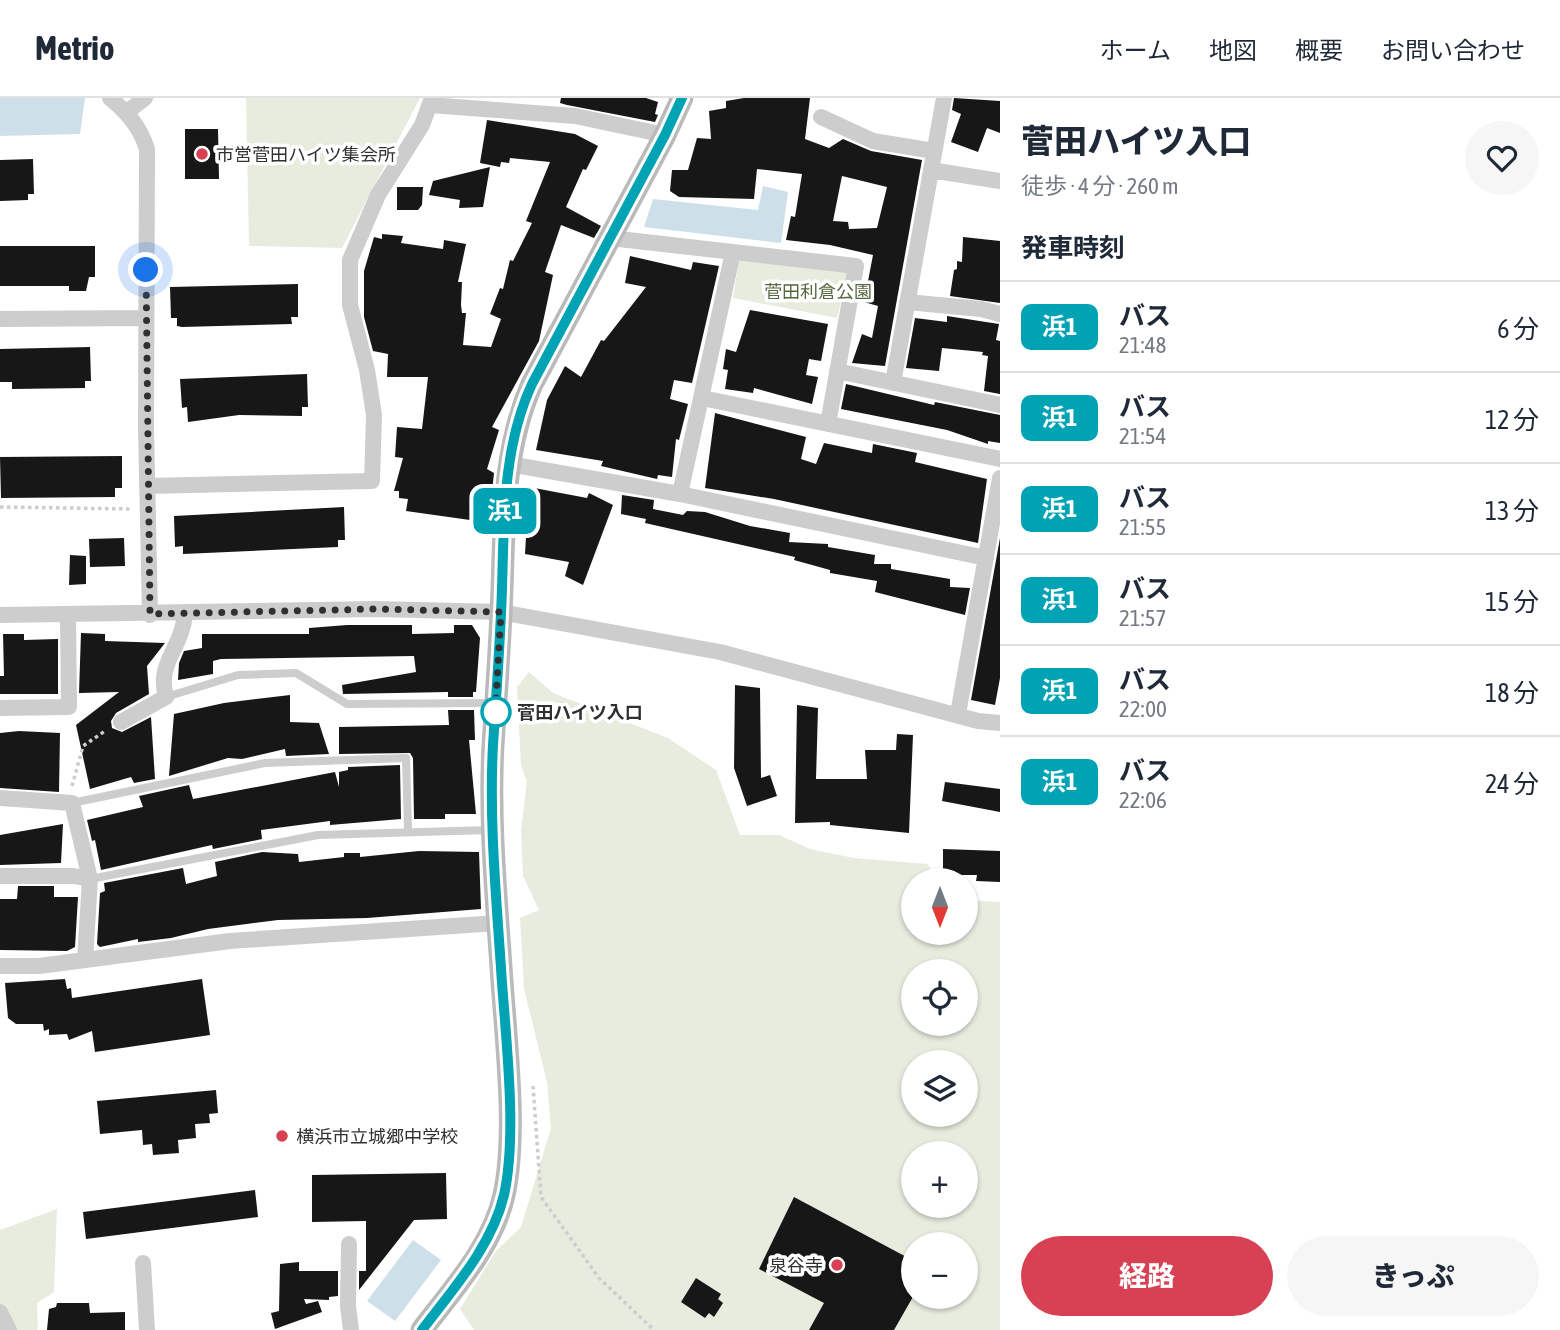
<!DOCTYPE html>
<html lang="ja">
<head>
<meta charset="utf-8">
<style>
  body { margin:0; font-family:"Asap Condensed","Noto Sans JP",sans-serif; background:#f6f6f7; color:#1f2937; height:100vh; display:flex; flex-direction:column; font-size:26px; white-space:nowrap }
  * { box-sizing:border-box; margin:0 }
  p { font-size:23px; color:#747a83 }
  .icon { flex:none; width:38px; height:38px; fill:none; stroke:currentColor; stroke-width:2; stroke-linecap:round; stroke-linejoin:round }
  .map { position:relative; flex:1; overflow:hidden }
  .details { display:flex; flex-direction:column; background:#fff; width:560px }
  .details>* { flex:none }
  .badge { padding:0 14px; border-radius:10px; font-size:24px; line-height:46px }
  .needle { width:46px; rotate:180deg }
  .fabs { position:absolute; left:901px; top:770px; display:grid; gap:14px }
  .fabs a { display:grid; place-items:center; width:77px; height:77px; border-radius:50%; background:#fff; box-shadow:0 2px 5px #0004; font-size:35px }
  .you { position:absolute; width:35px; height:35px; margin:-18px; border:5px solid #fff; border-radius:50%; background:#1a73e8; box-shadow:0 0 0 10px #1a73e833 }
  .map>.badge { position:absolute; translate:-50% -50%; box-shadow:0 0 0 4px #fff }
  h2 { padding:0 21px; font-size:26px; line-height:63px }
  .round { display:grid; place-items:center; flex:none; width:74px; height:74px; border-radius:37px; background:#f6f6f7 }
  .headline { display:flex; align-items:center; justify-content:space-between; height:119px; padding:0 21px }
  h1 { font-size:33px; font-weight:800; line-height:52px }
  .action { display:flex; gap:14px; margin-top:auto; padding:14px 21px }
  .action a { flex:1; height:80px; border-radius:42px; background:#d84154; color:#fff; font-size:28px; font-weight:800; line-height:80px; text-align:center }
  .action a+a { background:#f6f6f7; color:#1f2937 }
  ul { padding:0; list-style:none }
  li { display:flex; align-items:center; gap:21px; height:91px; padding:0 21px; border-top:2px solid #e0e1e3 }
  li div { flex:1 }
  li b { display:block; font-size:26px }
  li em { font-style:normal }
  li .badge { min-width:77px; font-weight:700; text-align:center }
  header { display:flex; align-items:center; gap:42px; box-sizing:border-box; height:98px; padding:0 35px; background:#fff; border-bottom:2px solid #e0e1e3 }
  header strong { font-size:33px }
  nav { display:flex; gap:38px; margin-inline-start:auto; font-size:24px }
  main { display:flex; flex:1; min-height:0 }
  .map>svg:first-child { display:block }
</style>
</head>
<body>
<header>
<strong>Metrio</strong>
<nav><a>ホーム</a><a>地図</a><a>概要</a><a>お問い合わせ</a></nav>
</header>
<main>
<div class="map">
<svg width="1000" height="1232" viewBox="0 0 1000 1232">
  <rect width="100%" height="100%" fill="#fff"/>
  <path fill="#e7ecdf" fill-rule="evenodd" d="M246 0H420L342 150 249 148Z
    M739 161 848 174 837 220 733 200Z
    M529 574 553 595 668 640 716 672 740 737H779L810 751 854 760 928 766 934 782H914V835H966V802L1000 804V1232H474L460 1211 496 1153 521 1129 551 1030 547 984 524 891 520 820 539 812 523 778 521 732 527 683 521 668 517 589ZM914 873H966V926H914ZM914 964H966V1017H914ZM914 1055H966V1108H914ZM914 1146H966V1199H914Z
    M57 1111 54 1194 37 1205 38 1229 37 1232H0V1132Z"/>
  <path fill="#cde0ea" d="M0 0H85L80 36 0 38Z
    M763 88 788 94 781 145 644 129 653 101 758 112Z
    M413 1142 441 1162 395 1223 367 1203Z"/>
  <path fill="#171717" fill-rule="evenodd" d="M561 0H646L658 4 655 16 658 17 655 24 567 7 560 5Z
    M744 0H810L805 41 829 50 843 41 871 53 922 62 885 268 852 265 862 236 872 240 878 208 864 204 873 157 830 147 786 142 791 118 795 119 802 76 757 71 754 101 679 99 670 93 672 72H688L697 40 711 41 709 13 726 10V3ZM842 78 887 89 877 130 849 131 848 124 833 123Z
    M954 0 1000 3V35L987 30 978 54 951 44 961 16 952 12Z
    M487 22 575 36 598 48 586 72 583 71 566 109 601 128 594 140 561 127 545 174 553 177 539 243 492 329 499 332 487 371 494 375 492 394 477 389 470 422 406 413 408 401 399 400V393H394L403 360 395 359 397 329 422 331 428 279H387L388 256 373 253 364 219V173L374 139 382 141V136L403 138 401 145 443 151 444 142 466 146 458 184H462L461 207 462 215H466L463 247 491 249 501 221 490 216 500 190 503 191 510 162 513 163 532 125 526 123 550 64 510 60 509 65 501 64 500 69 480 65Z
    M185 31H218L219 81H185Z
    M33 61 34 96H28V102L0 103V62Z
    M490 69 483 109 459 110 460 102 429 97 433 83Z
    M397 89H423L422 107 418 112H397Z
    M963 139 1000 143V205L950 198 954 172 957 171V163L962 164Z
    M0 148H95V179H89L86 193H69V188H0Z
    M630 158 691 172 693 164 719 168 692 285 674 282 670 301 688 306 679 342 676 341 672 379 658 377 657 381 601 368 603 363 536 352 547 302 565 268 581 279 601 242 604 243 646 189 625 185Z
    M298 186V219H291L292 226 182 229 177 228V220H171L170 189Z
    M750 212 828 226 821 263 809 261 806 277 818 279 812 306 754 290 753 295 725 291 728 272 723 271 726 251 736 254Z
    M947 218 999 226 996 242 1000 243V296L984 293 988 258 982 257 983 254 942 250 939 273 906 270 915 220 947 224Z
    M90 249 91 283H85V290L12 291V284H0V251Z
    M307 276 308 309H302V318L239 317 188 324 187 309 182 310 180 281Z
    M846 286 934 307 935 304 1000 317V345L988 343V346L947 332 846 312 841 311Z
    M715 315 806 339 801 361 816 366 824 345 872 355 873 346 917 355 915 364 987 381 978 445 774 401 705 390Z
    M122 358V390H115V399L1 400 0 359Z
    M529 389 587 400 589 395 613 407 583 487 565 478 569 464 525 456Z
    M622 397 654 402 653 411 683 417 687 413 705 414 750 428 790 435 789 444 828 446V449L875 457 874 466H891V471L950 481V489L970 490 965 517 875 494 877 483 830 475V472L794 462 795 459 645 425 646 421 621 416Z
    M344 409 345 442H338V449L183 456V448L175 449 174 418Z
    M124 440 125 468 90 469 89 441Z
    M1000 440V580L995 607 971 602Z
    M70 457 86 458V486L69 487Z
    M347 527H412V536L454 535V527H472L480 540 476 594H473V599H448V594L343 596 342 587 416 574 414 558 221 561 213 563V576L178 582 179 565 184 553 202 550V536H309V530Z
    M81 535 105 536V543L165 545 147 568 149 596 116 615 111 623 112 630 122 634 151 619 155 681 134 685 131 679 90 691 76 627 119 594 79 595Z
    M3 536H24V542L58 541V596H0V578H4Z
    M735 587 760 590 761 680 770 677 777 698 747 708 734 670Z
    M290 597V624L319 625 329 656 286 658 285 651 242 661 228 660 169 678 174 616 224 605Z
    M797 607 818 610 816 681H867L865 652H896L897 636 913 637 909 735 830 727V724L795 725Z
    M448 612H474L475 642H469L476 716H445V721H414L413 660 410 655 339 656V629L449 627Z
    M19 633 60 635 59 694 0 690V635Z
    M400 667 401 721 330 727V723L261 732 262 741 213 751 212 747 101 772 95 742 92 743 87 722 143 709 139 698 189 687 193 701 335 674 339 689V674L348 672V669Z
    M945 684 1000 691V714L942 703Z
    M63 726 61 765 0 767V737Z
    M943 751 1000 753V784L976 783 977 777H943Z
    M419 753 479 754 481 811 367 820 278 822 208 831 171 840 138 844V841L100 849 97 846 100 795 105 793 104 785 183 770 186 786 217 778 215 764 262 754 298 756 299 764 344 759V755H360V759Z
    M18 788H54V799H78L75 849 67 853 0 852V801H17Z
    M65 881 67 891 71 890 72 900 202 881 210 937 95 954 92 933 69 942 67 936 49 937V931L44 933 43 926H16L8 920 5 885Z
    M216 992 218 1015 209 1016 210 1025 195 1026 196 1040 178 1042 179 1055 153 1057 152 1046 143 1047 142 1032 100 1036 97 1003Z
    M446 1075 447 1121 414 1122 359 1192V1173H366V1123L312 1124V1077Z
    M255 1092 258 1119 86 1141 83 1114Z
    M794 1099 914 1163V1197L894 1232H809L824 1205 759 1171Z
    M299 1164V1173H338V1198L329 1199V1202L304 1201 306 1206 318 1203 322 1214 275 1231 271 1215 279 1213 280 1166Z
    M696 1180 721 1196 718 1201 723 1205 714 1219 709 1215 705 1220 681 1204Z
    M57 1205H89L90 1215 125 1214V1232H47L49 1211 56 1209Z"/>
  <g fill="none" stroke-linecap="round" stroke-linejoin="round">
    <path stroke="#cdcdcd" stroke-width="3.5" stroke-dasharray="3.5 3.5" stroke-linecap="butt" d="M0 409 131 411
      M72 688 83 648 105 633
      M533 988 541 1099 599 1180 654 1232"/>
    <path stroke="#cdcdcd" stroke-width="8" d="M166 599 238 577 296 575 347 606 493 605
      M72 705 265 665 406 660 408 732
      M90 781 318 737 490 732"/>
    <path stroke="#cdcdcd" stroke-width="16" d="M110 0C128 15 140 29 147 51L146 330 150 517
      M430 7 575 18 665 37
      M127 14 145 0
      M821 19 873 43 934 53
      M931 72 1000 83
      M610 140 856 168 828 326
      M907 204 981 211 1000 216
      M0 221 146 220
      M837 273 1000 307
      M893 285 944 0
      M702 300 1000 361
      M509 366 680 396 986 460
      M147 388 372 383 374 317 367 272 350 207V162L378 97 422 27 432 0
      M680 396 733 154
      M0 517 376 511 501 514 720 554 978 623 1000 625
      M0 610 69 609 68 518
      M958 616 1000 380
      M121 624 166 599C156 564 183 550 185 515
      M0 700 72 705 90 781 85 862
      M0 778H74L90 781
      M0 868H39L230 843 498 825
      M349 1146 348 1208 351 1232
      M143 1165 147 1232
      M0 1214 9 1232"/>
    <path stroke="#bababa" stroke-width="23" d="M422 1232C453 1191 493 1148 504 1097 518 1034 505 935 501 869 496 796 489 721 493 647 496 603 499 559 501 515 505 437 500 358 532 286L665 37 682 0"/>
  </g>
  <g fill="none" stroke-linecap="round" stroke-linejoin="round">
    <defs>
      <path id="line" d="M422 1232C453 1191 492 1148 504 1097 518 1034 505 935 501 870 496 796 489 721 493 647 496 603 499 559 501 515 505 438 499 357 532 286L665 37 682 0"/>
    </defs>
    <use href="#line" stroke="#fff" stroke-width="16"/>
    <use href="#line" stroke="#00a3b4" stroke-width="10"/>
    <path stroke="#303030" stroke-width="7" stroke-dasharray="0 12.6" d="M146 172 150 516 376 511 501 514 495 620 496 614"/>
  </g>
  <g fill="#d84154" stroke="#fff" stroke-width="2.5">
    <circle cx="202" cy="56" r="7"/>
    <circle cx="282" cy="1038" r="7"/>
    <circle cx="837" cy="1167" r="7"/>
  </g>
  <circle fill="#fff" stroke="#00a3b4" stroke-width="3.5" cx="496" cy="614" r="14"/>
  <g text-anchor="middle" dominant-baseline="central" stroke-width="7" stroke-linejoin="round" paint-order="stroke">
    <g font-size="18" fill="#303030" stroke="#fff" text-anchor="start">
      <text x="216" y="56">市営菅田ハイツ集会所</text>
      <text x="296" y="1038">横浜市立城郷中学校</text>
      <text x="823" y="1167" text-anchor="end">泉谷寺</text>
    </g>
    <g font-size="18" fill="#556840" stroke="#fff">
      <text x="818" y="193">菅田利倉公園</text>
    </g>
    <g font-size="18" font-weight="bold" fill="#303030" stroke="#fff" text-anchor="start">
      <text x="517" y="614">菅田ハイツ入口</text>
    </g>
  </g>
</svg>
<div class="fabs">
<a><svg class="needle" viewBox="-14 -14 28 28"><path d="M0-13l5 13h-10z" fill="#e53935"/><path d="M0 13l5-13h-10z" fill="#747a83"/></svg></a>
<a><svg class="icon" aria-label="locate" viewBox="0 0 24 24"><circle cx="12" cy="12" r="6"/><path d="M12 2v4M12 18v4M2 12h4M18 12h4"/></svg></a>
<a><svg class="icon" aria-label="layers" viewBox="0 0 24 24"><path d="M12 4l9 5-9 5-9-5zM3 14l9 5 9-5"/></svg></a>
<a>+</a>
<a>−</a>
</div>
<div class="you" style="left:146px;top:172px"></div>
<b class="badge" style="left:505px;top:413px;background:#00a3b4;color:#fff">浜1</b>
</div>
<section class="details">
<div class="headline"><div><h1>菅田ハイツ入口</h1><p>徒歩 · 4 分 · 260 m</p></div><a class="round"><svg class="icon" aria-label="heart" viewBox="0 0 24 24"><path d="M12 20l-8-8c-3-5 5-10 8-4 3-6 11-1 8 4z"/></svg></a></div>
<h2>発車時刻</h2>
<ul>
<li><span class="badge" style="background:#00a3b4;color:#fff">浜1</span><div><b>バス</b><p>21:48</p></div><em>6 分</em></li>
<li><span class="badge" style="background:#00a3b4;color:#fff">浜1</span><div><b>バス</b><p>21:54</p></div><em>12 分</em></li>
<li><span class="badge" style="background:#00a3b4;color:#fff">浜1</span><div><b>バス</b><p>21:55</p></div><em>13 分</em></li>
<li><span class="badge" style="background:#00a3b4;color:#fff">浜1</span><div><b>バス</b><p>21:57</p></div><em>15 分</em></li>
<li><span class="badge" style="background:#00a3b4;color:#fff">浜1</span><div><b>バス</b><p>22:00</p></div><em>18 分</em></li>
<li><span class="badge" style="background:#00a3b4;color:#fff">浜1</span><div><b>バス</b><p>22:06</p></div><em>24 分</em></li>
</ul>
<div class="action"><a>経路</a><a>きっぷ</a></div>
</section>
</main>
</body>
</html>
